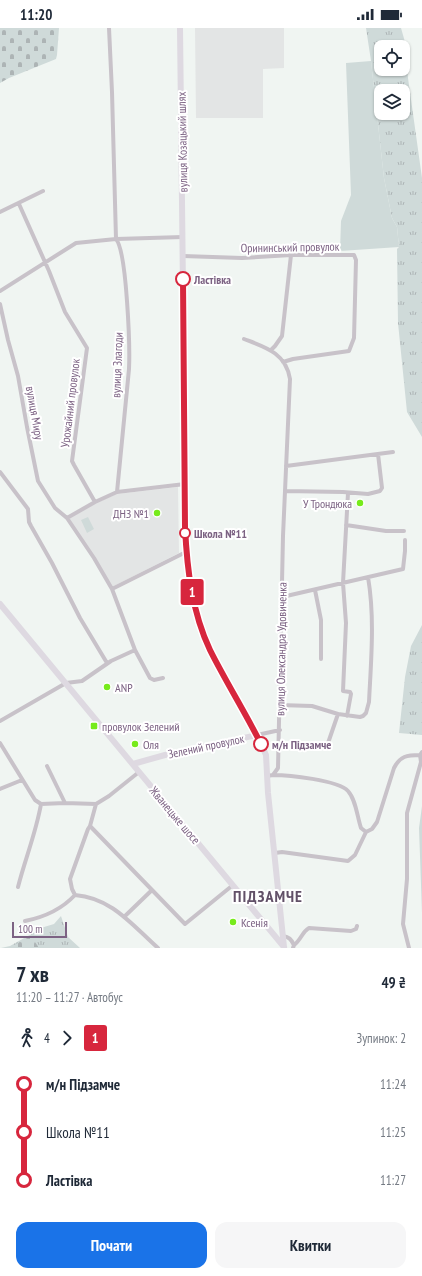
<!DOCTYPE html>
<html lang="uk">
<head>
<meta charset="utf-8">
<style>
  body { margin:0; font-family:"PT Sans Narrow",sans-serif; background:#f6f6f7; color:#1f2937; height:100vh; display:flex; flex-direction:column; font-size:15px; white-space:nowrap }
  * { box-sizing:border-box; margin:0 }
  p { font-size:13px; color:#747a83 }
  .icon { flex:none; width:22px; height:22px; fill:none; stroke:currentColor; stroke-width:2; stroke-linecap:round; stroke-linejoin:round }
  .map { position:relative; height:920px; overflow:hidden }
  .side { display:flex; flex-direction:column; background:#fff; flex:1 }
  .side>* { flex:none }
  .badge { padding:0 8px; border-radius:3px; font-size:14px; line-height:26px }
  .fabs { position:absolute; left:374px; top:12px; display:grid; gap:8px }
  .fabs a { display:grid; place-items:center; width:36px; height:36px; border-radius:8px; background:#fff; box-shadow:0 1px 3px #0004; font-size:20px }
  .scale { position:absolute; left:12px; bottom:10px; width:55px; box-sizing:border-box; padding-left:4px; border:2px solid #7c6283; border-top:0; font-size:11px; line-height:14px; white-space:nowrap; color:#7c6283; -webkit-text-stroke:3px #fff; paint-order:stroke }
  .map>.badge { position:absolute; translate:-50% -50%; box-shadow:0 0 0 2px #fff }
  .legs { display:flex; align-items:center; gap:6px; height:44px; padding:0 16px; font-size:13px }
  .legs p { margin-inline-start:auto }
  .headline { display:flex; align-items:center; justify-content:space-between; height:68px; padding:0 16px }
  h1 { font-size:22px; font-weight:600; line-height:30px }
  .button { display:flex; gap:8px; margin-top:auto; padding:8px 16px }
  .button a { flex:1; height:46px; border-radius:12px; background:#1a73e8; color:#fff; font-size:16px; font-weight:600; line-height:46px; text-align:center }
  .button a+a { background:#f6f6f7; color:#1f2937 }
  ul { padding:0 16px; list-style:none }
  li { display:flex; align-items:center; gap:14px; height:48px; font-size:15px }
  li i { display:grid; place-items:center; width:6px; height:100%; margin:0 5px; background:currentColor }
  li i::after { content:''; width:10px; height:10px; margin:-5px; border:3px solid; border-radius:50%; background:#fff }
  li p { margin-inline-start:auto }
  li:first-child i { background:linear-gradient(#0000 50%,currentColor 0) }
  li:last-child i { background:linear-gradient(currentColor 50%,#0000 0) }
  .status { display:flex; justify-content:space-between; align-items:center; height:28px; padding:0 20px; background:#fff; direction:ltr }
  .status svg { height:11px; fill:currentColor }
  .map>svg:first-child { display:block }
</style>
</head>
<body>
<div class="status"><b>11:20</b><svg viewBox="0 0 49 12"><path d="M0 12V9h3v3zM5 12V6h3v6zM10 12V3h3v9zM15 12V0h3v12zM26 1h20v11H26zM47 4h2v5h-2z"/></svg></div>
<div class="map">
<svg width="422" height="920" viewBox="0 0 422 920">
  <defs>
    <pattern id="grass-tufts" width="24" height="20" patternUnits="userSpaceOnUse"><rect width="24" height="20" fill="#cfdad9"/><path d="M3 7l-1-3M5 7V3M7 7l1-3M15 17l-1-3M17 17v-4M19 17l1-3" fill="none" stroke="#adb4b5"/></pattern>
    <pattern id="cemetery-stones" width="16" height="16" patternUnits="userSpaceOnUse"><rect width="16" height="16" fill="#cfdad9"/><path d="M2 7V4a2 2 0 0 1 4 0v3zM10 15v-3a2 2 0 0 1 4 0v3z" fill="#adb4b5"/></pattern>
  </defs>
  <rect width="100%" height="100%" fill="#f0f5f2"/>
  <path fill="#e3e5e5" d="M195 0H284V40L263 41V90H196Z
    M178 459 179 525 112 559 69 491 96 475 117 466Z"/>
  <path fill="url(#grass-tufts)" fill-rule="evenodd" d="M366 0H401L405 14 408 50 422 150V409L407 384 398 295 397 221 399 219 397 199 392 190 384 150 371 33ZM381 19H403V41H381ZM381 63H403V85H381Z
    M422 597V707L399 705 405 649 411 618Z
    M61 888 68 909 80 920H1L10 918 44 899 54 896Z"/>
  <path fill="url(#cemetery-stones)" d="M0 0H59L57 27 56 31 9 50 0 55Z
    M31 908 39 920H9Z"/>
  <path fill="#cfdad9" d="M371 33 384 150 392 190 397 199 399 219 340 223 341 193 351 167 346 35Z
    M88 489 94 501 87 505 81 492Z
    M422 778V885L419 800Z"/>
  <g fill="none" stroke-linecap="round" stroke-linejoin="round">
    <path stroke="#c8c2c9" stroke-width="4" d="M109 0 112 64 116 211C127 224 130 320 129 341L117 464
      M19 176 49 243 65 284 87 320 72 433 74 437 95 474
      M0 184 43 163
      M183 228 242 230 291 227H354L356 232 354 310 349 323 293 331 283 334
      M0 263 76 215 116 211 183 209
      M0 276 8 312 18 348 27 399 38 453 55 480 67 490 94 530 112 561 135 622 150 650 154 652 163 650
      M244 311C265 319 286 325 290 351L283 508 278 740 273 747 267 748
      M271 322 275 318 282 308 291 227
      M286 438 393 424
      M0 444 28 481 29 494 31 498 52 535 80 590 107 635
      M285 463 343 464 368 466 380 463 382 460 378 426
      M67 490 95 474 117 464 185 456
      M346 497 386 503H404
      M112 561 186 524
      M315 562 321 592V631
      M282 569 403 541 405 523V512
      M279 677 312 678 338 686 360 689 363 688 366 685 369 674C371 633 375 590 368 549
      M347 688 351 666 350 664 343 663 346 595 343 555 348 465
      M0 693 66 655 82 653 111 633 135 622
      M257 707 280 702
      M0 715 35 772 41 776
      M327 718 338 686
      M47 738 65 775
      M273 747C288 747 338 752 348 763 356 772 357 788 361 800L366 804
      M0 761 22 752
      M41 776 65 775 96 776 109 768 139 744
      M90 798 185 896 233 857
      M366 804 372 801 377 794 394 740C400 728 407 727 420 727
      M275 825 282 824 348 833 355 827 366 804
      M18 859C25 831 36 805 41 776
      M75 867 72 861 70 851 88 801 90 798 96 776
      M124 889 152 862
      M25 893C45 889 61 882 75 867 112 870 132 897 158 920
      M283 908C289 909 291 911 294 917L293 920
      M294 917C301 912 302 904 309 900L351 903 356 901 357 898
      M409 920 403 896 407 851V785L421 734 420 727 422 724"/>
    <path stroke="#ded9e1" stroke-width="6" d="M180 0 186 524 189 550 195 580 210 620 257 707 266 727 268 765 284 919
      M0 576 284 919
      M133 736 165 727 257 707"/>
  </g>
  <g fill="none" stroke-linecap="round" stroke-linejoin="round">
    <defs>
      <path id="line-1" d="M183 251 185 499C187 541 192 584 210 622 226 654 245 684 261 716"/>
    </defs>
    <use href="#line-1" stroke="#fff" stroke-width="9"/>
    <use href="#line-1" stroke="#d7263d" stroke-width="6"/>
  </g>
  <g fill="#fff" stroke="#d7263d" stroke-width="2">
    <circle cx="183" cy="251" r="7"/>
    <circle cx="185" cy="505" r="5"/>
    <circle cx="261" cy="716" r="7"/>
  </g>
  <g fill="#77eb1b" stroke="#fff" stroke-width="1.5">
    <circle cx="360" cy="475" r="4"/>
    <circle cx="157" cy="485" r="4"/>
    <circle cx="107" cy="659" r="4"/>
    <rect x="90" y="694" width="8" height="8" rx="2"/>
    <circle cx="135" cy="716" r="4"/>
    <circle cx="233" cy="894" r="4"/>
  </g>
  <g text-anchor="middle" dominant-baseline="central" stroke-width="4" stroke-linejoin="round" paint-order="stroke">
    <g font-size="12" fill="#7c6283" stroke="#fff">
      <text transform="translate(182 114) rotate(-91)">вулиця Козацький шлях</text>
      <text transform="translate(290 219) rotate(-1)">Орининський провулок</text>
      <text transform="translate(117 337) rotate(-88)">вулиця Злагоди</text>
      <text transform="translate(70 375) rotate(-83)">Урожайний провулок</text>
      <text transform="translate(35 385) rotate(80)">вулиця Миру</text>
      <text transform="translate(281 621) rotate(-89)">вулиця Олександра Удовиченка</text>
      <text transform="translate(206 718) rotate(-12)">Зелений провулок</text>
      <text transform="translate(175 787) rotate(50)">Жванецьке шосе</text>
    </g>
    <g font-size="12" font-weight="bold" fill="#7c6283" stroke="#fff" text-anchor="start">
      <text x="194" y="251">Ластівка</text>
      <text x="194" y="505">Школа №11</text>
      <text x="272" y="716">м/н Підзамче</text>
    </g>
    <g font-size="12" fill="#7c6283" stroke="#fff" text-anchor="start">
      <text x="352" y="475" text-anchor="end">У Трондюка</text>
      <text x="149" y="485" text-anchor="end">ДНЗ №1</text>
      <text x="115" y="659">ANP</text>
      <text x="102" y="698">провулок Зелений</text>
      <text x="143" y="716">Оля</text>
      <text x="241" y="894">Ксенія</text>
    </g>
    <g font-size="16" font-weight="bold" letter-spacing="1" fill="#625168" stroke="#fff">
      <text x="268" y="868">ПІДЗАМЧЕ</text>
    </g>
  </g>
</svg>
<div class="fabs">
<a><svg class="icon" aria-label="locate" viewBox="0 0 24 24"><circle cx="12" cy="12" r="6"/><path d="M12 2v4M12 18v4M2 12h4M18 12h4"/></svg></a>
<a><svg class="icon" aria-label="layers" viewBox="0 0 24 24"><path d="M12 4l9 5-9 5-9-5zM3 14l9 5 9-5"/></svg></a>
</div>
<div class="scale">100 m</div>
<b class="badge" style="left:192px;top:564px;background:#d7263d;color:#fff">1</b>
</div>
<section class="side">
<div class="headline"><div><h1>7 хв</h1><p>11:20 – 11:27 · Автобус</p></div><b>49 ₴</b></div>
<div class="legs"><svg class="icon" aria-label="walk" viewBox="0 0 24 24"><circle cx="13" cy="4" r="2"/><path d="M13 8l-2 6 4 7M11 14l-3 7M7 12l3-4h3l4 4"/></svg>4<svg class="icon" aria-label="forward" viewBox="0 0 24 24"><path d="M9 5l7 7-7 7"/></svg><b class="badge" style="background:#d7263d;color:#fff">1</b><p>Зупинок: 2</p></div>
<ul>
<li><i style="color:#d7263d"></i><b>м/н Підзамче</b><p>11:24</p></li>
<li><i style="color:#d7263d"></i><span>Школа №11</span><p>11:25</p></li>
<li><i style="color:#d7263d"></i><b>Ластівка</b><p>11:27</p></li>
</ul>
<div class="button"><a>Почати</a><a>Квитки</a></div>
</section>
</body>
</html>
